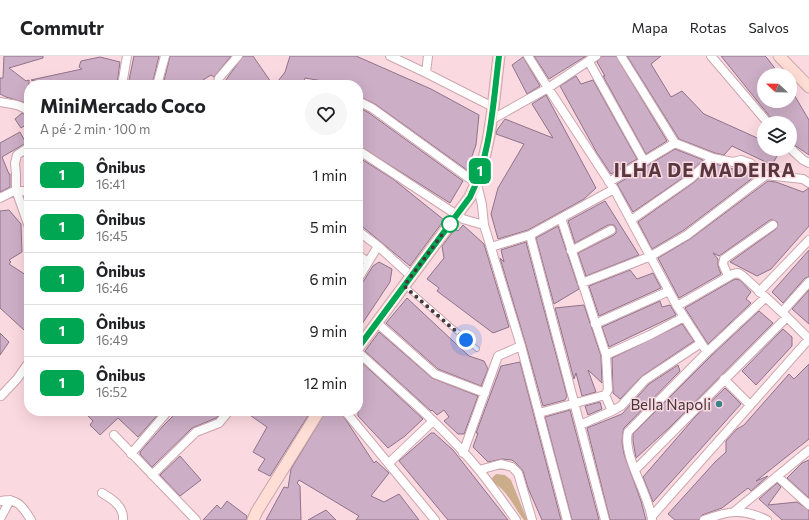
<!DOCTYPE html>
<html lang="pt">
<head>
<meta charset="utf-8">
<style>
  body { margin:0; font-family:Commissioner,sans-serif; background:#f6f6f6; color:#202124; height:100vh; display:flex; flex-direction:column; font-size:15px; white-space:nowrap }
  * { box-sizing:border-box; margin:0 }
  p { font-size:13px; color:#757577 }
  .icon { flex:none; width:22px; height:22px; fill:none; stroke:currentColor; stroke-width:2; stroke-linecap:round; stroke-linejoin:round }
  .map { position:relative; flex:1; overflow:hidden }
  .drawer { position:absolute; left:24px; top:24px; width:339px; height:336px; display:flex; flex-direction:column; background:#fff; border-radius:16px; box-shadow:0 4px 16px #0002 }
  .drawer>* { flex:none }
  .badge { padding:0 8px; border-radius:6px; font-size:14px; line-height:26px }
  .needle { width:26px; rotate:292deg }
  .controls { position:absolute; left:757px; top:12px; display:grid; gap:8px }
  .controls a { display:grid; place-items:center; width:40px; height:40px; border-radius:50%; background:#fff; box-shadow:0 4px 16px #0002; font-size:20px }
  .you { position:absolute; width:20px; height:20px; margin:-10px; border:3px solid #fff; border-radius:50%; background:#1a73e8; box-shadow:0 0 0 6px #1a73e833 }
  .map>.badge { position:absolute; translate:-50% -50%; box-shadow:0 0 0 2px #fff }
  .round { display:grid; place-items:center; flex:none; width:42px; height:42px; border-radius:21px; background:#f6f6f6 }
  .summary { display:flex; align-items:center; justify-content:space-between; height:68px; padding:0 16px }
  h1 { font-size:19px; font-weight:700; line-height:30px }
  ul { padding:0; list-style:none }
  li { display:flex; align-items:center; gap:12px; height:52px; padding:0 16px; border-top:1px solid #e0e0e0 }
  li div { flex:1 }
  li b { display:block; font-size:15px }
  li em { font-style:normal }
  li .badge { min-width:44px; font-weight:700; text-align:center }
  header { display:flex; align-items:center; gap:24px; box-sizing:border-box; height:56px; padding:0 20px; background:#fff; border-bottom:1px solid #e0e0e0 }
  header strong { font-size:19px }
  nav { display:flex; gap:22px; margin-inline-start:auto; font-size:14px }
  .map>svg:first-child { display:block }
</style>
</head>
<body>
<header>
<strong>Commutr</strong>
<nav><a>Mapa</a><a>Rotas</a><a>Salvos</a></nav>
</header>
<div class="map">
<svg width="809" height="464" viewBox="0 0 809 464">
  <rect width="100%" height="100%" fill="#fbd9e0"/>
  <path fill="#cbad8c" d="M496 418 505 419 511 424 526 461 531 464H524C514 452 507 432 491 426V423Z"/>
  <path fill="#ccaec6" stroke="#8f7389" d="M4 0H43V2L9 12 26 25 29 24V44L26 47 6 41 0 38V22H3Z
    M134 0H159L152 29H128Z
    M170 0H231L214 21 211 19 203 24 202 29H163Z
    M243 0H253L273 29 223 28Z
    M290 0H356L431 33 479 59 476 89 467 114 375 48 358 40V29H334L323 25 305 22 302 29H275L285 16Z
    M534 0H586L549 23Z
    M601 0H616L667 85 646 98 603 20H605L597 6Z
    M627 0H661L651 8 671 41 682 35 704 58 764 85V93H781L772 109 732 90 724 99 715 97 679 83Z
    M721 0H765L767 2 780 19H764V45H790V32L809 64V99L790 86V67H775Z
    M100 1 120 6 117 29H48L31 24 82 13 79 11 81 5Z
    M523 1 540 30 527 38 512 9Z
    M576 20 581 28 593 24 637 103 611 118 597 97 560 30Z
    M546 39 596 132 584 143 528 174 498 183 491 158 498 132 524 88 496 78 497 74 505 63 553 82 532 48Z
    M358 51 369 57 463 125 450 147 358 89Z
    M22 57 26 60 29 67 21 72 15 63Z
    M20 76 26 87 2 101 9 118H10V131L0 136V87Z
    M675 93 703 104 687 119 633 156 617 128Z
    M358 101 393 123 444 164 410 210 358 167Z
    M715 108 733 113 741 110 747 112 754 121 684 174 652 193 638 166 693 127Z
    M768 125 776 126 803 136 809 132V170L771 213 757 220 730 206 776 173 778 169 777 166 773 164H770L719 200 713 197 718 203V210L721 218 679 242 658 202 690 183Z
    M605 145 639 199 586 220 578 197 614 179 616 177V172L614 169H608L575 187 568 165Z
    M9 154 21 168 22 196 9 204 11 206 9 208 29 221V268L24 274 0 252V155Z
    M463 169 484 188 509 271 493 277 437 235 439 232 427 223 444 202 442 190 455 173 458 175Z
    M558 170 579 233 554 248 536 182Z
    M526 186 567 340 565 344 543 350 526 289 500 202 504 206 501 194Z
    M809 194V221L805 222 783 247 772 236Z
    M379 206 392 213 390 226 358 274V228L363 226 373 210Z
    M630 214 637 223 653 217 661 232 599 260 589 230Z
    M735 223 740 224 751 236 746 243 751 247 708 288 685 252Z
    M809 234V268L792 253Z
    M407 242 469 300 484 305 488 313 481 330 438 313 386 267Z
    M660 245 662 251 670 249 676 259 609 291 602 271Z
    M584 249 601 300 602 327 588 314 596 336 582 340 576 317 574 323 555 252Z
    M759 255 773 267 670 371 636 402 633 385V378L711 300Z
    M682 268 694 285 642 320 620 343 613 337 612 302Z
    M783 273 792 281V290L756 329 742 315Z
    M379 276 432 322 478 340 464 378H458L444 365 449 361 444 354 437 359 432 354 431 355 365 295Z
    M0 277 9 286 0 299Z
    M358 303 423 363 405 380 388 392 358 360Z
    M520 306 561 464H542L528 432 523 415 516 407 512 404 502 403 488 406 473 391 478 377H476L501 310Z
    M809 308V383L756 425 768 420 751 435 748 432 722 452 702 459 699 464H675L668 458 715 406 726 396V385L737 373 744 369 789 318 794 323Z
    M678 309 680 315 624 372 623 376 622 386 624 398 641 445 646 464H610L587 372 622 358 649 328Z
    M725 332 741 348 653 446 643 421 696 360Z
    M600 346 602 353 588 359 585 350Z
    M570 354 599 464H572L545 361Z
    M83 355H161L138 381 118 362 100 379 90 369 93 365Z
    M178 355H216L218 360 216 362 192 372 152 411 140 398V396L164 369Z
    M244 355H311L270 420 258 414 265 403 253 396 267 371Z
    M326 355H340L374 407 376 405 389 417 371 440 384 446 399 438 419 464H356L359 460 299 424 297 427 300 430 301 464H266L284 431 288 432 291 413Z
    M431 377H434L453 394 508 464H448L399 405Z
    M180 400 201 424 180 440 160 419Z
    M809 404V442L787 422 802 407Z
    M777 427 781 431 768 449 797 446 809 454V464H782L759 443Z
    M227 445 247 460 246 464H203L217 449 221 453Z
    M326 454 336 464H308Z"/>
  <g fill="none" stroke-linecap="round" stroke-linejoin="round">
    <defs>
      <path id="service" d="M405 230 477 293"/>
      <path id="minor" d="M390 0 426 17 493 51
        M528 0 548 32 596 0
        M621 0 675 87 713 102 690 123 631 164
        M711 0 768 67
        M589 6 644 105
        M426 17 428 0
        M122 29 127 0
        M157 29 165 0
        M217 29 219 22 238 0
        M358 45 372 52 477 128 482 149 484 169 521 290 567 464
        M0 46C11 48 21 48 29 56
        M491 64 548 32 614 133
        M29 91 17 99 15 107 16 118V134L29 171
        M790 92 803 104 809 107
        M358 94 463 163 484 169
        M713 102 733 106 741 104 750 107 766 119 803 123 809 127
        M609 126 675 87
        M0 142 16 134 29 136
        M358 175 378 190 411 220
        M530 179 614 133 677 250 707 296
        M29 180V210
        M491 191 530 179 605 464
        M571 195 611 174
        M358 199 368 206
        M728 220 723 208 724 203 773 169
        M358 223 378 190
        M582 227 651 200 687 179 766 119
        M759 236 809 184
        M677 250 733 218 738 217 743 220 787 261
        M782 256 809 226
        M376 266 435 318 485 337
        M595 268 669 235
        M358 296C399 334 444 371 479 414 492 430 504 447 516 464
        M606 299 650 279 684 261
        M724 323 750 349
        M605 339 612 355
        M1 340 17 323 29 306
        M345 355 435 464
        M539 357 605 339 608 334 606 299 561 162
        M580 369 612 355 621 350 645 324 701 287
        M114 379 196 464
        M463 397 498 300 521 290
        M131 398 168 355
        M389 407 433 365
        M479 414 501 408 512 411 518 417 532 464
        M635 414 787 261 809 283
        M152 419 196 376 219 367 229 355
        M777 420 809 449
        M102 437C112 443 124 450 123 464
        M0 445C17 441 23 451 31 464
        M735 455 809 394
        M652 460 809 283
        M0 463 10 444
        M652 464C650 440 622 400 628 376L707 296 765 242
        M704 464C728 455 742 452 767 464"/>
      <path id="secondary" d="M779 0 809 31
        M358 292 470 141C491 99 493 47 499 0
        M253 464 257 455 319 355"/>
    </defs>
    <use href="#service" stroke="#cca5ad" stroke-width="6"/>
    <use href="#minor" stroke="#cca5ad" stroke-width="10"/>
    <use href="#secondary" stroke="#cca5ad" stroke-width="13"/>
    <use href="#service" stroke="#fff" stroke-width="4"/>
    <use href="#minor" stroke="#fff" stroke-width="8"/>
    <use href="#secondary" stroke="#feded5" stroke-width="11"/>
  </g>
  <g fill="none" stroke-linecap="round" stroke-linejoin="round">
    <defs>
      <path id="line" d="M358 292 470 141C491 99 493 47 499 0"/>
    </defs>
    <use href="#line" stroke="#fff" stroke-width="9"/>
    <use href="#line" stroke="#00a651" stroke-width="6"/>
    <path stroke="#463639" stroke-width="4" stroke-dasharray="0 7.2" d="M450 168 404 230 466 284"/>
  </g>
  <circle fill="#fff" stroke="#00a651" stroke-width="2" cx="450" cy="168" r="8"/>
  <circle fill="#3b8389" stroke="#fbd9e0" stroke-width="1.5" cx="719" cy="348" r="4"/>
  <g text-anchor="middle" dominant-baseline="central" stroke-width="3" stroke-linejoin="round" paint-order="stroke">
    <g font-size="15" fill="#463639" stroke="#fbd9e0" text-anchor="end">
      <text x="711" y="348">Bella Napoli</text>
    </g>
    <g font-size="19" font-weight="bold" letter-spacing="1" fill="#58373f" stroke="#fbd9e0">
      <text x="705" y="113">ILHA DE MADEIRA</text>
    </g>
  </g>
</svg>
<div class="controls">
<a><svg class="needle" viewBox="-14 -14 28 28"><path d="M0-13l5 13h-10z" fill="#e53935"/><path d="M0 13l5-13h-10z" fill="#757577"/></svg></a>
<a><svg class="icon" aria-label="layers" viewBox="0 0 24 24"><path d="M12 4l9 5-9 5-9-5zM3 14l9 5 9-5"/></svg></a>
</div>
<div class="you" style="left:466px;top:284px"></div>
<b class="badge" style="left:480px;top:115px;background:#00a651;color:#fff">1</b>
<section class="drawer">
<div class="summary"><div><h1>MiniMercado Coco</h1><p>A pé · 2 min · 100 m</p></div><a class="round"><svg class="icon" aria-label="heart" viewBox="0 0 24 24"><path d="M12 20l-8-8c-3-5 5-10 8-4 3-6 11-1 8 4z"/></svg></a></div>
<ul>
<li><span class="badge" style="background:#00a651;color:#fff">1</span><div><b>Ônibus</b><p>16:41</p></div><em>1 min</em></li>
<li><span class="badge" style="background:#00a651;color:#fff">1</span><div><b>Ônibus</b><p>16:45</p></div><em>5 min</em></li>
<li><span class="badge" style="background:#00a651;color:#fff">1</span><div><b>Ônibus</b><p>16:46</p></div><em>6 min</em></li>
<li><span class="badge" style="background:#00a651;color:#fff">1</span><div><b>Ônibus</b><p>16:49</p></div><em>9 min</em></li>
<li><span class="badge" style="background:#00a651;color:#fff">1</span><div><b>Ônibus</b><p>16:52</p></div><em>12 min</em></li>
</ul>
</section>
</div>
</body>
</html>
